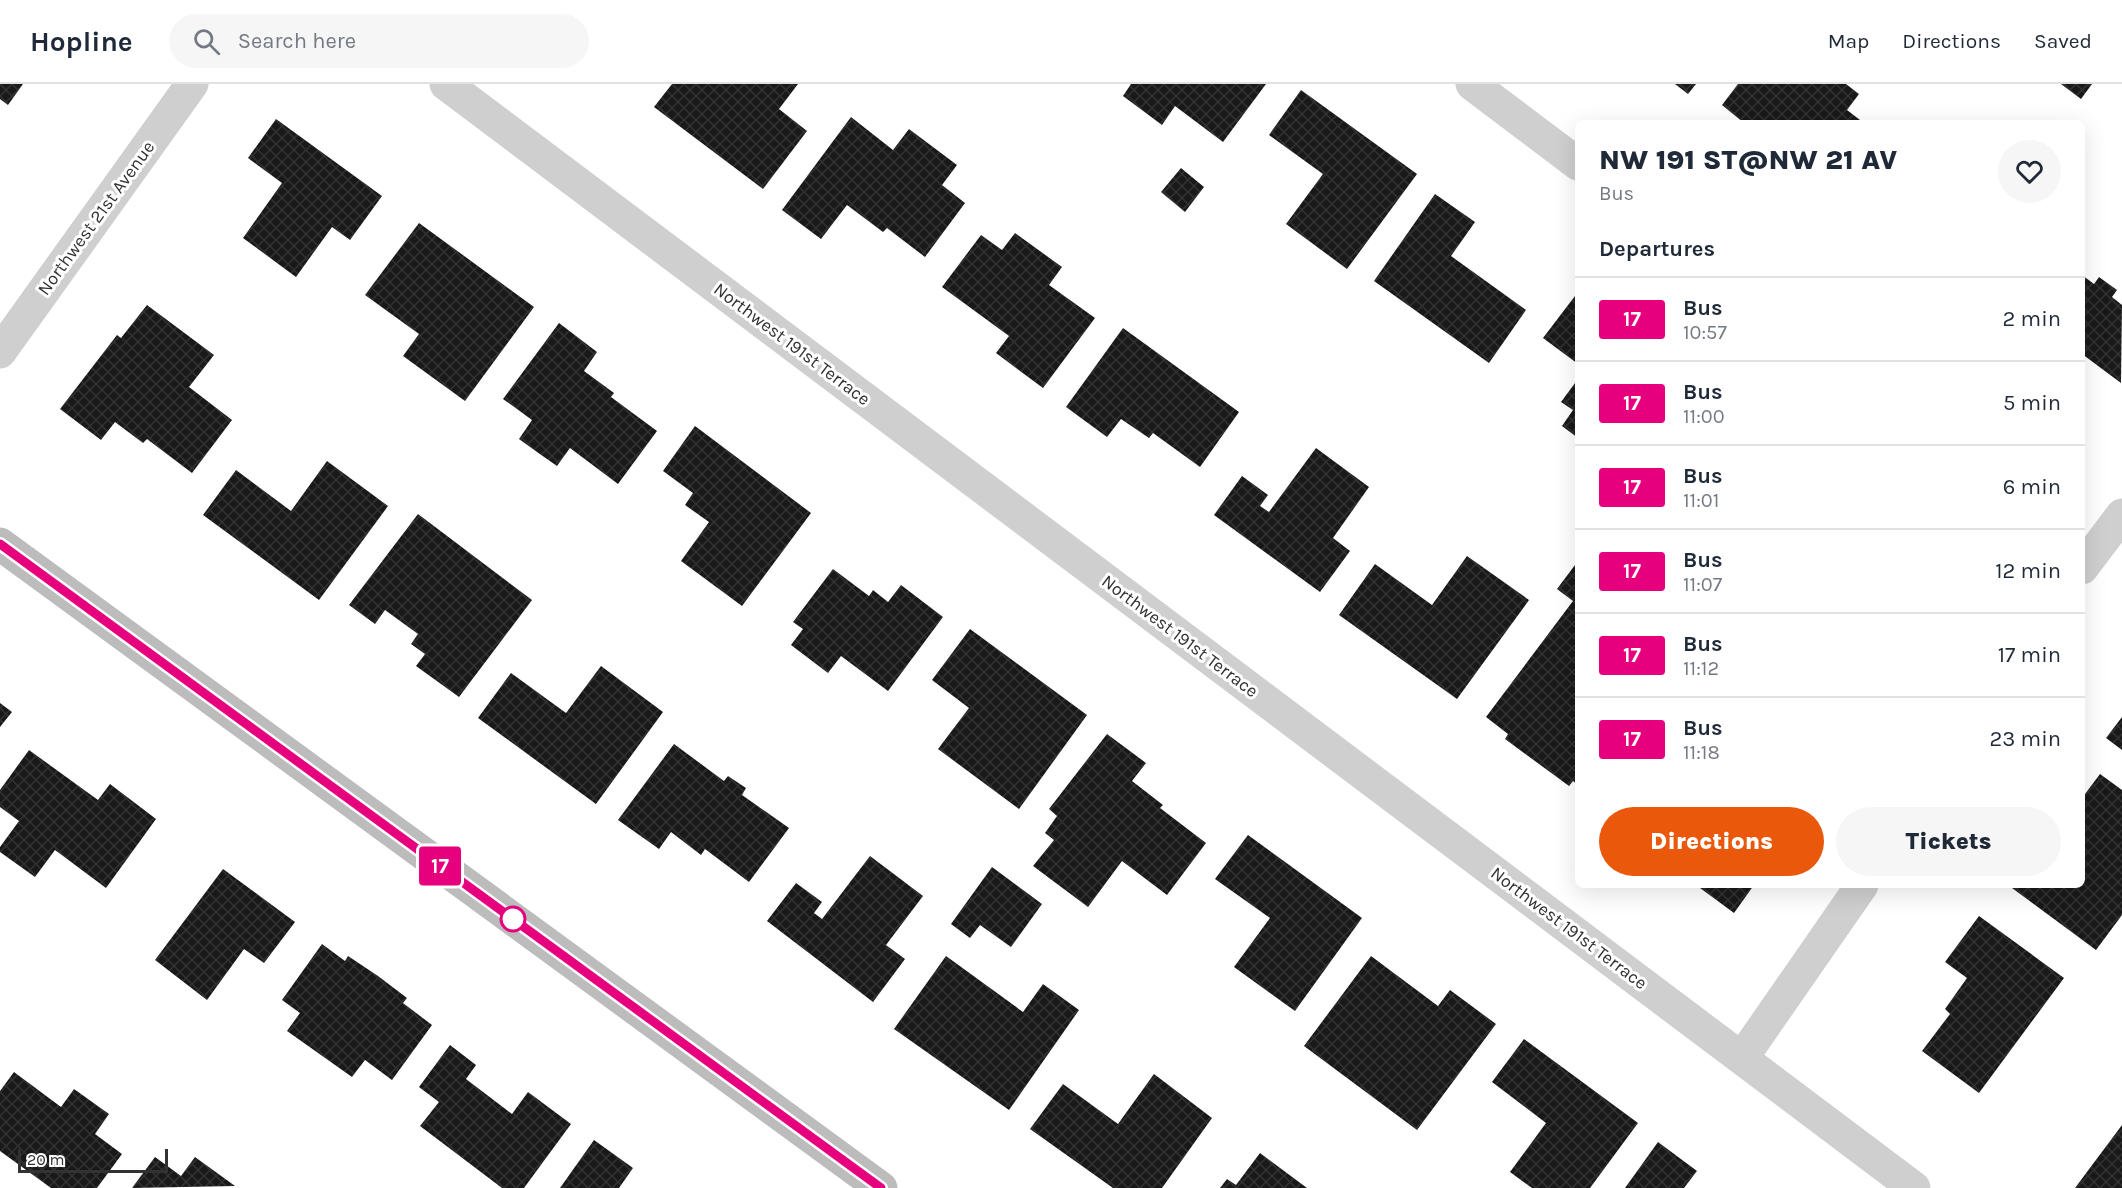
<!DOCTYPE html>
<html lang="en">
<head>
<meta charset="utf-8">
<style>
  body { margin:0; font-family:Karla,sans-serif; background:#f6f6f7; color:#1f2937; height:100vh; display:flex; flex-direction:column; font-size:22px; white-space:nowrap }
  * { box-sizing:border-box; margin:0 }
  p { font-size:20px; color:#747a83 }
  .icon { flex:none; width:33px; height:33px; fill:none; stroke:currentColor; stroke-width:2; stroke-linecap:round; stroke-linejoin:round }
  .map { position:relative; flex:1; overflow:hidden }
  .panel { position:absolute; left:1575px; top:36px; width:510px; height:768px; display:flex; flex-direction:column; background:#fff; border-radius:9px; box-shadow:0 6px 24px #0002 }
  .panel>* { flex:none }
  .badge { padding:0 12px; border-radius:4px; font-size:21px; line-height:39px }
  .scale { position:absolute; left:18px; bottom:15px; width:150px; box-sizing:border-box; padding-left:6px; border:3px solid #323232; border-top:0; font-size:16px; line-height:21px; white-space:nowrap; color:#323232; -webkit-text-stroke:4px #fff; paint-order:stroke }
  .map>.badge { position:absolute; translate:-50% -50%; box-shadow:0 0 0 3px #fff }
  h2 { padding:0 24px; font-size:22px; line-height:54px }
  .round { display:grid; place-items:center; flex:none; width:63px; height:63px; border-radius:32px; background:#f6f6f7 }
  .summary { display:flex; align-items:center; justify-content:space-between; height:102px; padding:0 24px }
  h1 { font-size:28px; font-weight:800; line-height:45px }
  .primary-button { display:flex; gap:12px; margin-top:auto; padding:12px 24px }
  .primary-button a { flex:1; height:69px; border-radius:36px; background:#ea580c; color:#fff; font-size:24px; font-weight:800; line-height:69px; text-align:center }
  .primary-button a+a { background:#f6f6f7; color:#1f2937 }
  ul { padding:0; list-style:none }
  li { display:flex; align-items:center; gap:18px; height:84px; padding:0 24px; border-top:2px solid #e0e1e3 }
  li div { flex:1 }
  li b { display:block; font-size:22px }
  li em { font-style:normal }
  li .badge { min-width:66px; font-weight:700; text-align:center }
  header { display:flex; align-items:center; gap:36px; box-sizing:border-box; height:84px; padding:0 30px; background:#fff; border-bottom:2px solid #e0e1e3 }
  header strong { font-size:28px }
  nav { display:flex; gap:33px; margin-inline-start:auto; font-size:21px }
  .search { width:420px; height:54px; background:#f6f6f7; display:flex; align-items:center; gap:15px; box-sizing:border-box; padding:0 21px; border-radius:33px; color:#747a83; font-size:22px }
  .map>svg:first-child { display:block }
</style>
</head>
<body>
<header>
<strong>Hopline</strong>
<div class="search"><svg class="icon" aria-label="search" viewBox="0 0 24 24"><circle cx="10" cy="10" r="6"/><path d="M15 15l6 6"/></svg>Search here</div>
<nav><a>Map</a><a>Directions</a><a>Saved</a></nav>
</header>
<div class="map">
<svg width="2122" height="1104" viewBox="0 0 2122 1104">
  <defs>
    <pattern id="building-cross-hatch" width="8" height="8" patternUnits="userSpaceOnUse" patternTransform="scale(1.5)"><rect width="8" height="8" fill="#191919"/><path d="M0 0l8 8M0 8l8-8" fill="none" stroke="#323232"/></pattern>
  </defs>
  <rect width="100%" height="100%" fill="#fff"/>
  <path fill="url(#building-cross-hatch)" d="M0 0H23L8 21 0 15Z
    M672 0H798L779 25 807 47 763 105 654 23Z
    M1131 0H1266L1223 58 1175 22 1162 41 1123 12Z
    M1675 0H1696L1688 10Z
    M1738 0H1846L1859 10 1847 26 1864 39H1744L1722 21Z
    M2061 0H2092L2081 15Z
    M1301 6 1417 90 1347 185 1286 140 1323 90 1269 51Z
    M851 33 893 66 909 45 957 81 942 101 965 119 925 173 887 144 883 148 847 121 821 155 782 126Z
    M276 35 382 112 350 156 332 143 296 193 243 154 282 99 248 74Z
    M1181 84 1204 103 1185 128 1161 108Z
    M1435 110 1475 138 1451 172 1526 226 1489 279 1374 197Z
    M419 139 534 223 465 317 403 272 419 250 365 211Z
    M1015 149 1062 183 1049 201 1095 234 1043 304 996 269 1009 252 942 203 981 151 1002 166Z
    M2082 191 2094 200 2099 193 2117 206 2112 213 2122 221 2121 299 2082 270Z
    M1578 208V280L1543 254Z
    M147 221 214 271 189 303 232 336 192 389 147 355 143 359 115 338 101 356 60 325 117 251 121 254Z
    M559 239 597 268 584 287 614 309 611 313 657 347 618 400 570 364 557 382 537 368 519 355 532 336 503 315Z
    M1123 244 1239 328 1200 383 1153 349 1149 354 1121 335 1107 353 1066 323Z
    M1578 295V354L1562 342 1573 326 1561 318Z
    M695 342 811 429 742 522 681 477 709 438 685 421 693 409 663 387Z
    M1316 364 1369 403 1333 454 1350 467 1320 508 1214 431 1242 392 1268 411 1260 422 1269 428Z
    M327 377 388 422 319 516 203 431 236 386 291 427Z
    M418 430 532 516 459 613 416 582 425 570 411 560 418 550 385 526 375 540 349 521Z
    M1467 472 1529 516 1457 615 1339 531 1375 480 1432 521Z
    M1578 477V701L1573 697 1569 702 1505 655 1508 650 1486 633 1573 517 1557 505Z
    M833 485 869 512 873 506 888 518 901 501 943 533 888 607 841 572 828 589 791 561 803 545 793 538Z
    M970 545 1087 631 1019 725 938 665 969 624 932 596Z
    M601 582 663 628 596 720 478 634 511 589 566 629Z
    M0 619 12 628 0 643Z
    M2122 633V666L2106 654Z
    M1107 650 1146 679 1132 697 1163 721 1160 724 1206 759 1167 811 1122 777 1088 823 1033 782 1054 756 1045 749 1057 732 1049 725Z
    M674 660 724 697 728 692 746 704 742 711 789 744 749 798 705 765 701 771 671 748 659 765 618 736Z
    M29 666 98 716 110 700 156 735 106 804 55 766 35 793 0 768V763L19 737 0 723V706Z
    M2100 690 2122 706V831L2096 866 2008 801H2082V714Z
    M1248 751 1362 834 1295 927 1234 883 1270 834 1215 795Z
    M870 772 923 812 886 861 905 875 873 918 767 837 796 799 822 818 814 829 822 835Z
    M992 783 1042 820 1011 863 980 841 970 854 951 840Z
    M223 785 295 838 264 879 244 865 207 916 155 876Z
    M1696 801H1754L1734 829Z
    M1979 832 2064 894 1979 1009 1922 967 1950 930 1945 925 1967 894 1945 878Z
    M322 860 345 877 348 872 378 892 407 914 403 919 432 941 392 996 365 976 352 993 287 947 300 929 282 916Z
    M946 872 1023 928 1043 900 1079 926 1009 1026 894 945Z
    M1371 872 1438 922 1450 906 1496 940 1417 1046 1304 962Z
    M1524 955 1638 1039 1590 1104H1532L1510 1088 1546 1039 1492 998Z
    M450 961 476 981 466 995 512 1030 528 1008 571 1040 524 1104H502L420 1042 439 1018 419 1003Z
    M14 988 61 1023 74 1005 109 1030 95 1050 122 1070 97 1104H51L0 1067V1007Z
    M1154 990 1212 1034 1162 1104H1113L1030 1045 1063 1000 1118 1040Z
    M2122 1041V1104H2075Z
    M594 1056 633 1084 619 1104H560Z
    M1658 1058 1697 1087 1684 1104H1625Z
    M1260 1069 1307 1104H1220L1227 1095 1236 1101Z
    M155 1073 181 1092 195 1073 235 1102 132 1104Z"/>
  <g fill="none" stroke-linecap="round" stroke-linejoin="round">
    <path stroke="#cfcfcf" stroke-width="33" d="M446 0 1914 1104
      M1472 0 1578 80
      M0 268 192 0
      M2082 484 2122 431
      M1742 974 1862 801"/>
    <path stroke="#bcbcbc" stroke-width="33" d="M0 460 881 1104"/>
  </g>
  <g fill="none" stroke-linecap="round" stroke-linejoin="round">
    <defs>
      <path id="line" d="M0 460 881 1104"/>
    </defs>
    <use href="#line" stroke="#fff" stroke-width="14"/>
    <use href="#line" stroke="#e6007e" stroke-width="9"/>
  </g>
  <circle fill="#fff" stroke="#e6007e" stroke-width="3" cx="513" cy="835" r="12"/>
  <g text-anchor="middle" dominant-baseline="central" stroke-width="6" stroke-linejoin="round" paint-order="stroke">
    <g font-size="18" fill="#323232" stroke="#fff">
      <text transform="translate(96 134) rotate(-54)">Northwest 21st Avenue</text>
      <text transform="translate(792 260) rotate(37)">Northwest 191st Terrace</text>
      <text transform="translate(1180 552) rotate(37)">Northwest 191st Terrace</text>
      <text transform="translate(1569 844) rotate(37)">Northwest 191st Terrace</text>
    </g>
  </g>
</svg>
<div class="scale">20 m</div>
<b class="badge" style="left:440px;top:782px;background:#e6007e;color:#fff">17</b>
<section class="panel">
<div class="summary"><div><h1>NW 191 ST@NW 21 AV</h1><p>Bus</p></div><a class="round"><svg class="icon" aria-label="heart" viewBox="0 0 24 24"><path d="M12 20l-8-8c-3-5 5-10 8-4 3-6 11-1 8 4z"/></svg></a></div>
<h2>Departures</h2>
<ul>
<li><span class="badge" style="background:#e6007e;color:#fff">17</span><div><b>Bus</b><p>10:57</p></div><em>2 min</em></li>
<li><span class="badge" style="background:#e6007e;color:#fff">17</span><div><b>Bus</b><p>11:00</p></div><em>5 min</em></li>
<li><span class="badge" style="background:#e6007e;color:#fff">17</span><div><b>Bus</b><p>11:01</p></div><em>6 min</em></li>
<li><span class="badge" style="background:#e6007e;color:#fff">17</span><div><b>Bus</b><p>11:07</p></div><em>12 min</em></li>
<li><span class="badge" style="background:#e6007e;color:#fff">17</span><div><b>Bus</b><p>11:12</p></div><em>17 min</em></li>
<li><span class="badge" style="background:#e6007e;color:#fff">17</span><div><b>Bus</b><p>11:18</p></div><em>23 min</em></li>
</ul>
<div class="primary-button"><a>Directions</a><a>Tickets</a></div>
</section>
</div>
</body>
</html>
